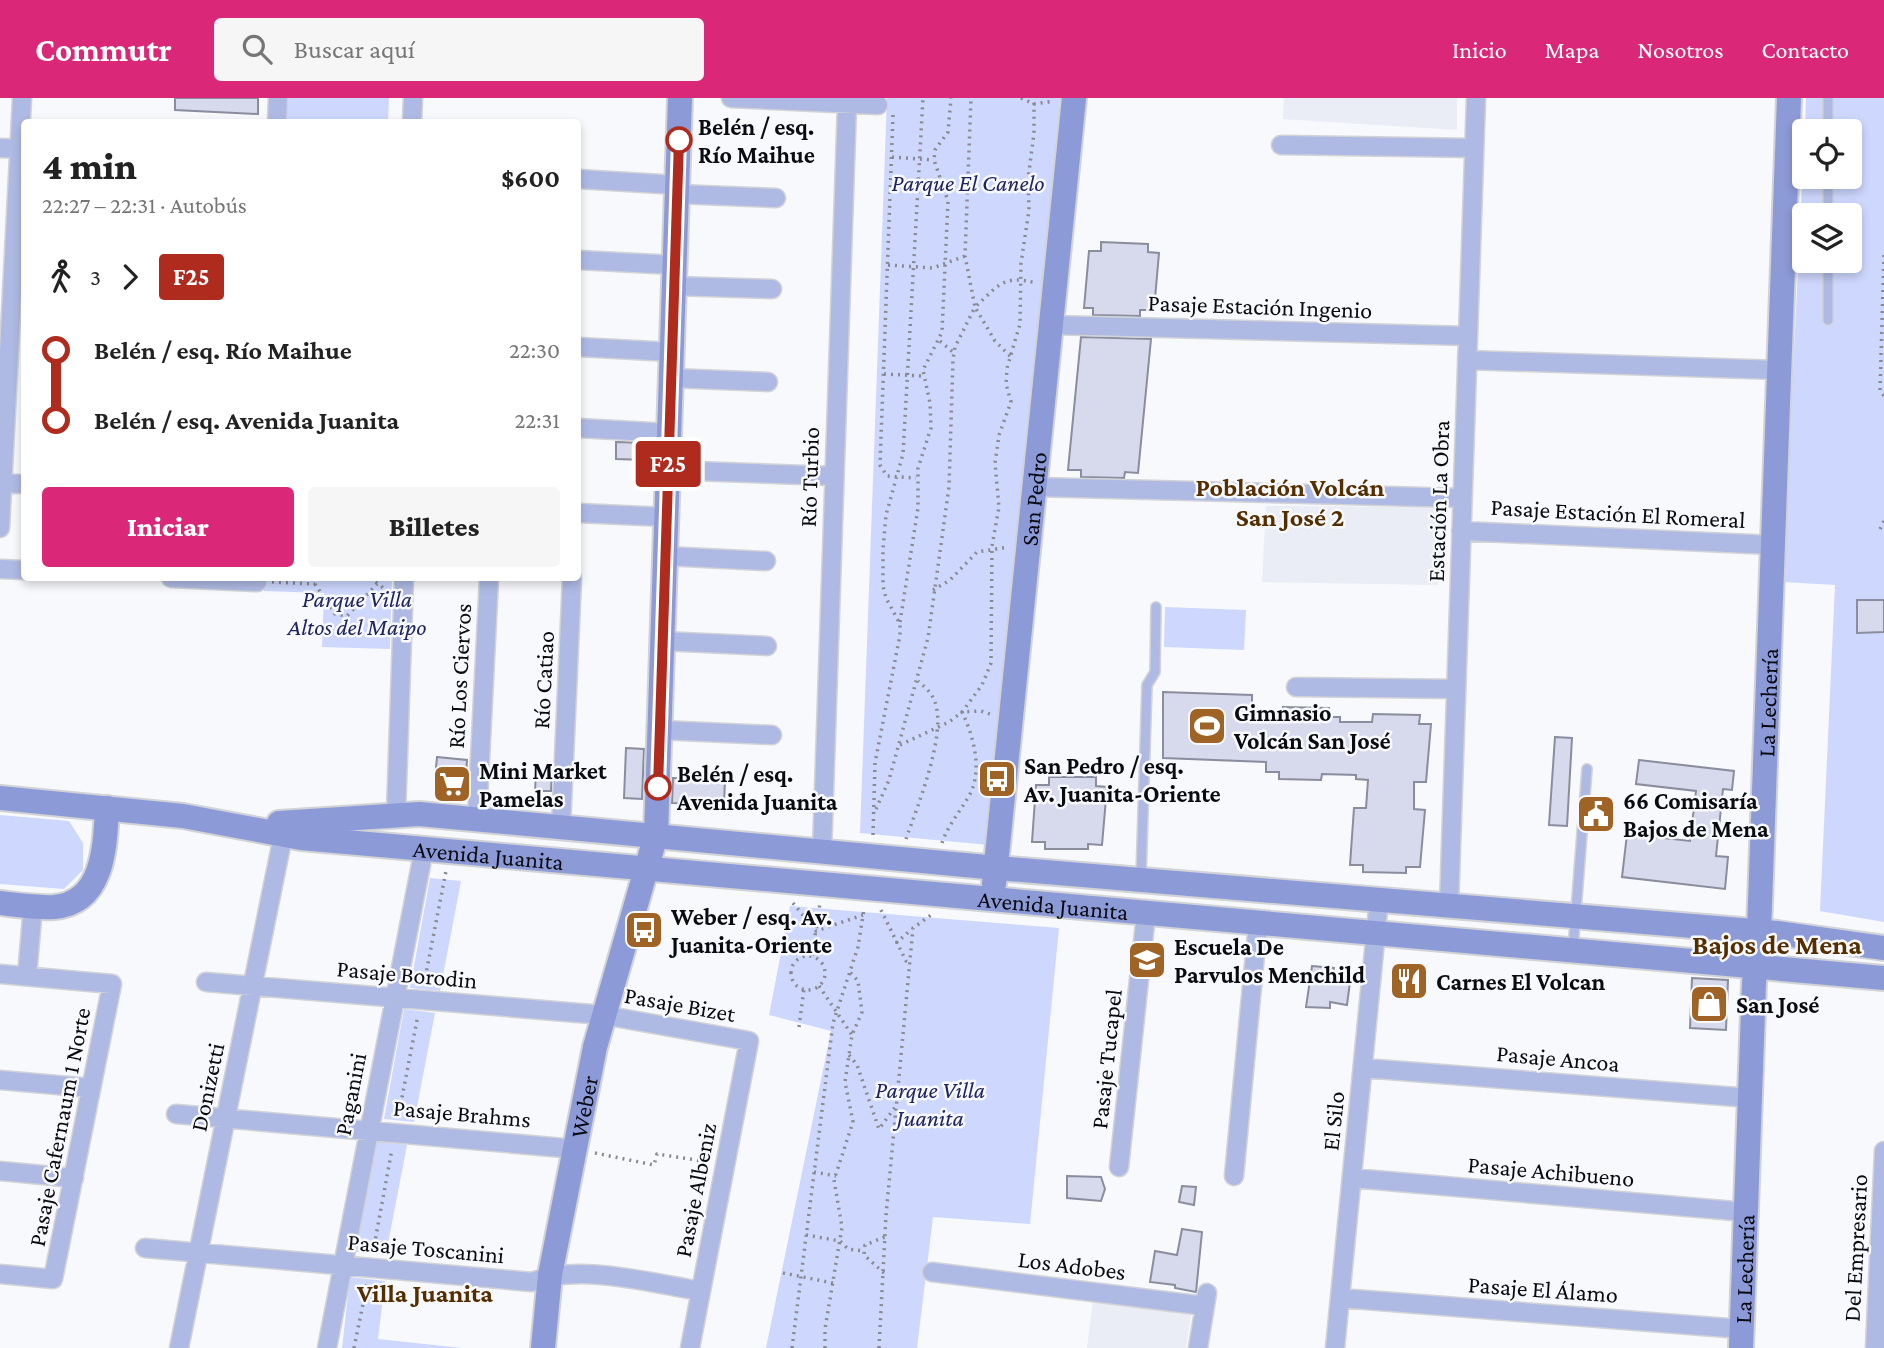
<!DOCTYPE html>
<html lang="es">
<head>
<meta charset="utf-8">
<style>
  body { margin:0; font-family:"Crimson Pro",serif; background:#f6f6f6; color:#222; height:100vh; display:flex; flex-direction:column; font-size:26px; white-space:nowrap }
  * { box-sizing:border-box; margin:0 }
  p { font-size:23px; color:#767676 }
  .icon { flex:none; width:38px; height:38px; fill:none; stroke:currentColor; stroke-width:2; stroke-linecap:round; stroke-linejoin:round }
  .map { position:relative; flex:1; overflow:hidden }
  .panel { position:absolute; left:21px; top:21px; width:560px; height:462px; display:flex; flex-direction:column; background:#fff; border-radius:7px; box-shadow:0 4px 10px #0003 }
  .panel>* { flex:none }
  .badge { padding:0 14px; border-radius:5px; font-size:24px; line-height:46px }
  .fabs { position:absolute; left:1792px; top:21px; display:grid; gap:14px }
  .fabs a { display:grid; place-items:center; width:70px; height:70px; border-radius:7px; background:#fff; box-shadow:0 4px 10px #0003; font-size:35px }
  .map>.badge { position:absolute; translate:-50% -50%; box-shadow:0 0 0 4px #fff }
  .legs { display:flex; align-items:center; gap:10px; height:77px; padding:0 21px; font-size:23px }
  .legs p { margin-inline-start:auto }
  .overview { display:flex; align-items:center; justify-content:space-between; height:119px; padding:0 21px }
  h1 { font-size:38px; font-weight:800; line-height:52px }
  .button { display:flex; gap:14px; margin-top:auto; padding:14px 21px }
  .button a { flex:1; height:80px; border-radius:7px; background:#db2777; color:#fff; font-size:28px; font-weight:800; line-height:80px; text-align:center }
  .button a+a { background:#f6f6f6; color:#222 }
  ul { padding:0 21px; list-style:none }
  li { display:flex; align-items:center; gap:24px; height:70px; font-size:26px }
  li i { display:grid; place-items:center; width:10px; height:100%; margin:0 9px; background:currentColor }
  li i::after { content:''; width:18px; height:18px; margin:-9px; border:5px solid; border-radius:50%; background:#fff }
  li p { margin-inline-start:auto }
  li:first-child i { background:linear-gradient(#0000 50%,currentColor 0) }
  li:last-child i { background:linear-gradient(currentColor 50%,#0000 0) }
  header { display:flex; align-items:center; gap:42px; box-sizing:border-box; height:98px; padding:0 35px; background:#db2777; color:#fff }
  header strong { font-size:33px }
  nav { display:flex; gap:38px; margin-inline-start:auto; font-size:24px }
  .search { width:490px; height:63px; background:#f6f6f6; display:flex; align-items:center; gap:18px; box-sizing:border-box; padding:0 24px; border-radius:7px; color:#767676; font-size:26px }
  .map>svg:first-child { display:block }
</style>
</head>
<body>
<header>
<strong>Commutr</strong>
<div class="search"><svg class="icon" aria-label="search" viewBox="0 0 24 24"><circle cx="10" cy="10" r="6"/><path d="M15 15l6 6"/></svg>Buscar aquí</div>
<nav><a>Inicio</a><a>Mapa</a><a>Nosotros</a><a>Contacto</a></nav>
</header>
<div class="map">
<svg width="1884" height="1250" viewBox="0 0 1884 1250">
  <rect width="100%" height="100%" fill="#f8f9fd"/>
  <path fill="#eaecf6" d="M1284 0H1457V32L1283 21Z
    M1266 408 1443 409 1438 487 1262 484Z
    M1093 1203 1191 1217 1186 1250H1087Z"/>
  <path fill="#ced8fe" fill-rule="evenodd" d="M283 0H389L388 24H282Z
    M887 0H1060L989 747 860 735Z
    M1806 0H1884V824L1820 813 1835 487 1783 484 1804 44V79H1850V33H1805ZM1804 117H1850V163H1804Z
    M264 480H392L390 551 322 549 324 495 264 493Z
    M1165 509 1246 512 1244 552 1164 549Z
    M0 717 69 723 83 745V772L64 791 0 786Z
    M430 780 461 783 440 893 410 890Z
    M790 808 1059 830 1030 1126 933 1119 917 1250H766L831 933 769 917Z
    M404 911 435 915 414 1024 384 1021Z
    M376 1043 407 1047 386 1156 356 1154Z
    M350 1179 385 1183 378 1241 462 1250H342Z"/>
  <path fill="#d6daec" stroke="#898d9d" stroke-width="2" d="M175 0H258V16L175 12Z
    M1101 144 1148 146V154L1159 155 1154 212H1140V218L1093 217V210H1084L1089 153H1101Z
    M1081 239 1151 241 1138 375 1125 374 1124 380 1081 379V372H1068Z
    M616 344 645 345V362L616 361Z
    M1857 502H1884V534L1857 535Z
    M1163 594 1252 597V616L1282 617 1283 609 1329 610V619H1340V624H1372L1373 616 1420 617 1419 626H1431L1426 684H1414V711L1425 712 1420 769H1406V775L1363 774V767H1350L1354 710H1366L1368 682 1356 681V677L1322 676 1321 682 1279 681V674H1266V664L1163 660Z
    M1555 639 1572 640 1567 728 1549 727Z
    M626 650 644 651 642 701 624 700Z
    M437 659 467 662 465 694 434 691Z
    M1639 662 1734 673 1732 692 1723 691 1716 758 1728 759 1725 791 1622 779 1627 736 1690 743 1696 693 1636 686Z
    M536 673 552 674 551 693H535Z
    M1049 679H1096V688L1107 689 1102 747 1088 746V751H1045V744H1032L1036 687H1049Z
    M673 680 725 682 724 706 672 705Z
    M1312 868 1334 870 1333 882 1350 884 1347 907 1330 904V910L1306 909Z
    M1692 880 1728 882 1726 932 1690 930Z
    M1067 1078 1101 1079 1105 1091 1101 1103 1067 1100Z
    M1182 1088 1196 1089 1194 1107 1179 1104Z
    M1182 1131 1202 1134 1196 1194 1175 1190V1187L1150 1184 1155 1153 1177 1157Z"/>
  <g fill="none" stroke-linecap="round" stroke-linejoin="round">
    <defs>
      <path id="lane" d="M1828 0V33
        M1828 79V117
        M1828 163V222
        M1141 779 1147 587 1155 574 1156 509
        M1573 851 1587 671"/>
      <path id="street" d="M731 0 878 7
        M277 24 278 0
        M412 24 413 0
        M1281 47 1474 50
        M0 50 24 51
        M578 81 677 87
        M677 96 776 100
        M578 162 675 167
        M674 188 772 191
        M1051 227 1468 238
        M578 249 672 254
        M1467 262 1779 272
        M671 280 768 284
        M578 330 669 335
        M668 372 833 378
        M0 385 24 386
        M1035 389 1462 400
        M578 415 666 419
        M0 430 22 0
        M1461 433 1773 447
        M665 458 766 463
        M0 471 24 472
        M171 480 257 484V480
        M662 543 767 548
        M1296 589 1456 591
        M660 632 772 637
        M396 716 404 480
        M477 721 489 480
        M561 728 572 480
        M822 753 847 6
        M1449 808 1476 0
        M0 876 112 886 53 1181 0 1176
        M27 878 33 808
        M206 884 603 917 749 943 690 1250
        M1363 970 1750 1000
        M0 982 91 990
        M176 1016 575 1051
        M1119 1069 1146 816
        M0 1073 74 1080
        M1234 1078 1258 825
        M1352 1080 1746 1114
        M145 1150 532 1184C580 1165 650 1185 701 1193
        M932 1174 1205 1208
        M1340 1200 1741 1231
        M179 1250 283 738
        M327 1250 424 751
        M1198 1250 1207 1195
        M1335 1250 1379 802
        M1875 1250 1884 1053"/>
      <g id="secondary">
        <path id="s1" d="M0 700 183 718 301 740 1884 880"/>
        <path d="M279 725 419 716 997 770 1777 835 1884 850"/>
        <path id="s2" d="M994 786 1074 0"/>
        <path d="M0 805C18 807 36 810 54 809 104 805 105 748 107 710"/>
        <path id="s3" d="M543 1250 550 1177 595 949 656 737 680 0"/>
        <path id="s4" d="M1741 1250 1754 885 1759 833 1789 0"/>
      </g>
    </defs>
    <use href="#lane" stroke="#d2d3d7" stroke-width="12"/>
    <use href="#street" stroke="#d2d3d7" stroke-width="21"/>
    <use href="#secondary" stroke="#d2d3d7" stroke-width="28"/>
    <path stroke="#898a8f" stroke-width="3.5" stroke-dasharray="2 5" stroke-linecap="butt" d="M1021 0 1034 6 1054 3
      M893 17 880 367 887 378 916 380
      M892 59 934 62
      M1884 157 1880 292 1884 298
      M888 167 933 170 965 158
      M940 243 954 255
      M1010 258 995 243 975 209C998 188 1003 176 1036 185
      M884 276 922 278
      M1880 431 1884 423
      M319 480 315 486 335 516 347 518 377 486
      M370 480 386 492
      M272 484 315 486
      M933 492 950 482 977 454 1009 449
      M900 524 918 410V370L931 330 930 305 923 272 942 234 948 103 934 62 935 52 948 34 951 0
      M900 647 949 624 962 614 982 587 991 565 992 448 999 409 995 365 999 337 1011 304 1006 286 1007 270 1020 226 1021 165 1029 112 1028 81 1034 35V0
      M876 711 889 682 928 540 949 389 953 261 955 249 975 209 965 158 971 0
      M873 737 875 665 900 537V526L886 500 883 488V451L886 417 903 356 923 0
      M906 741C917 709 947 637 935 604 932 595 925 589 918 583
      M942 745C948 727 959 715 969 698 983 673 974 639 962 614L981 613 993 617
      M793 805 816 833 863 817
      M881 812 906 863 910 865
      M896 845 912 831
      M812 858 820 805
      M791 875a17 17 0 1 1 34 0a17 17 0 1 1-34 0Z
      M424 886 446 773
      M819 888 852 937
      M799 929 804 891
      M849 957 857 967 879 1031 896 1008
      M398 1020 418 917
      M595 1055 654 1067 657 1056 709 1064
      M814 1074 836 1078
      M806 1137 840 1143 848 1151 864 1153
      M373 1154 392 1051
      M783 1175 833 1185
      M884 1175 864 1157 865 1147 887 1138
      M354 1250 367 1186
      M792 1250 833 925 858 849 864 811
      M825 1250V1231L842 1129 834 1082 853 1024 845 984 852 937 862 914 858 883 850 874
      M879 1250 886 1117 913 830 931 817"/>
    <use href="#lane" stroke="#afbae4" stroke-width="9"/>
    <use href="#street" stroke="#afbae4" stroke-width="18"/>
    <use href="#secondary" stroke="#8c9ad8" stroke-width="24"/>
  </g>
  <g fill="none" stroke-linecap="round" stroke-linejoin="round">
    <defs>
      <path id="line-1" d="M658 689 679 42"/>
    </defs>
    <use href="#line-1" stroke="#fff" stroke-width="16"/>
    <use href="#line-1" stroke="#af2b1e" stroke-width="10"/>
  </g>
  <defs>
    <symbol id="stadium-square" viewBox="-11 -11 22 22"><rect x="-9" y="-9" width="18" height="18" rx="4" fill="#9f6425" stroke="#f8f9fd"/><path d="M0-5a6.5 5 0 1 0 0 10a6.5 5 0 1 0 0-10ZM-3.5-1.8h7v3.6h-7Z" fill="#fff"/></symbol>
    <symbol id="bus-square" viewBox="-11 -11 22 22"><rect x="-9" y="-9" width="18" height="18" rx="4" fill="#9f6425" stroke="#f8f9fd"/><path d="M-5-6H5V4H4V6H2V4H-2V6H-4V4H-5ZM-3.5-4V0h7V-4ZM-3.5 1.2v1.5H-2V1.2ZM2 1.2v1.5H3.5V1.2Z" fill="#fff"/></symbol>
    <symbol id="supermarket-square" viewBox="-11 -11 22 22"><rect x="-9" y="-9" width="18" height="18" rx="4" fill="#9f6425" stroke="#f8f9fd"/><path d="M-6-5.5h2.5l.6 2H6L4.5 2H-2.5L-4.4-4H-6ZM-1.5 3.2a1.3 1.3 0 1 0 .1 0ZM3 3.2a1.3 1.3 0 1 0 .1 0Z" fill="#fff"/></symbol>
    <symbol id="civic-square" viewBox="-11 -11 22 22"><rect x="-9" y="-9" width="18" height="18" rx="4" fill="#9f6425" stroke="#f8f9fd"/><path d="M-.6-6.5H3V-4.5H.6V-3L4-1V1h2V6H-6V1h2V-1L-.6-3ZM-1.2 2.5V6h2.4V2.5Z" fill="#fff"/></symbol>
    <symbol id="school-square" viewBox="-11 -11 22 22"><rect x="-9" y="-9" width="18" height="18" rx="4" fill="#9f6425" stroke="#f8f9fd"/><path d="M0-5L7-2L0 1L-7-2ZM-4 1L0 2.5L4 1V4Q0 6-4 4Z" fill="#fff"/></symbol>
    <symbol id="restaurant-square" viewBox="-11 -11 22 22"><rect x="-9" y="-9" width="18" height="18" rx="4" fill="#9f6425" stroke="#f8f9fd"/><path d="M-5-6h1v4h1v-4h1v4h1v-4h1v5L-1.5 .5V6h-2V.5L-5-1ZM5-6V6H3V1.5H1.5Q1.5-4 5-6Z" fill="#fff"/></symbol>
    <symbol id="shop-square" viewBox="-11 -11 22 22"><rect x="-9" y="-9" width="18" height="18" rx="4" fill="#9f6425" stroke="#f8f9fd"/><path d="M-5-2.5h2.3a2.7 3.5 0 0 1 5.4 0H5L5.5 6h-11ZM-1.5-2.5h3a1.5 2.3 0 0 0-3 0Z" fill="#fff"/></symbol>
  </defs>
  <g fill-rule="evenodd">
    <use href="#stadium-square" x="1185" y="606" width="44" height="44"/>
    <use href="#bus-square" x="975" y="659" width="44" height="44"/>
    <use href="#supermarket-square" x="430" y="664" width="44" height="44"/>
    <use href="#civic-square" x="1574" y="694" width="44" height="44"/>
    <use href="#bus-square" x="622" y="810" width="44" height="44"/>
    <use href="#school-square" x="1125" y="840" width="44" height="44"/>
    <use href="#restaurant-square" x="1387" y="861" width="44" height="44"/>
    <use href="#shop-square" x="1687" y="884" width="44" height="44"/>
  </g>
  <g fill="#fff" stroke="#af2b1e" stroke-width="3.5">
    <circle cx="679" cy="42" r="12"/>
    <circle cx="658" cy="689" r="12"/>
  </g>
  <g text-anchor="middle" dominant-baseline="central" stroke-width="5" stroke-linejoin="round" paint-order="stroke">
    <g font-size="24" font-weight="bold" fill="#0a0b11" stroke="#f8f9fd" text-anchor="start">
      <text x="698" y="28">Belén / esq.<tspan x="698" dy="28">Río Maihue</tspan></text>
      <text x="677" y="675">Belén / esq.<tspan x="677" dy="28">Avenida Juanita</tspan></text>
    </g>
    <g font-size="24" font-style="italic" fill="#1e2461" stroke="#f8f9fd">
      <text x="968" y="84">Parque El Canelo</text>
      <text x="357" y="500">Parque Villa<tspan x="357" dy="28">Altos del Maipo</tspan></text>
      <text x="930" y="991">Parque Villa<tspan x="930" dy="28">Juanita</tspan></text>
    </g>
    <g font-size="24" fill="#0a0b11" stroke="#f8f9fd">
      <text transform="translate(1260 208) rotate(2)">Pasaje Estación Ingenio</text>
      <text transform="translate(809 379) rotate(-88)">Río Turbio</text>
      <text stroke="none"><textPath href="#s2" startOffset="387">San Pedro</textPath></text>
      <text transform="translate(1438 403) rotate(-88)">Estación La Obra</text>
      <text transform="translate(1618 415) rotate(3)">Pasaje Estación El Romeral</text>
      <text transform="translate(459 578) rotate(-87)">Río Los Ciervos</text>
      <text transform="translate(543 582) rotate(-87)">Río Catiao</text>
      <text stroke="none"><textPath href="#s4" startOffset="646">La Lechería</textPath></text>
      <text stroke="none"><textPath href="#s1" startOffset="492">Avenida Juanita</textPath></text>
      <text stroke="none"><textPath href="#s1" startOffset="1059">Avenida Juanita</textPath></text>
      <text transform="translate(407 876) rotate(5)">Pasaje Borodin</text>
      <text transform="translate(680 906) rotate(10)">Pasaje Bizet</text>
      <text transform="translate(1558 960) rotate(5)">Pasaje Ancoa</text>
      <text transform="translate(1106 961) rotate(-84)">Pasaje Tucapel</text>
      <text transform="translate(207 989) rotate(-78)">Donizetti</text>
      <text transform="translate(350 996) rotate(-79)">Paganini</text>
      <text stroke="none"><textPath href="#s3" startOffset="245">Weber</textPath></text>
      <text transform="translate(462 1015) rotate(5)">Pasaje Brahms</text>
      <text transform="translate(1333 1023) rotate(-84)">El Silo</text>
      <text transform="translate(59 1029) rotate(-79)">Pasaje Cafernaum 1 Norte</text>
      <text transform="translate(1551 1073) rotate(5)">Pasaje Achibueno</text>
      <text transform="translate(695 1092) rotate(-79)">Pasaje Albeniz</text>
      <text transform="translate(426 1150) rotate(5)">Pasaje Toscanini</text>
      <text transform="translate(1855 1150) rotate(-87)">Del Empresario</text>
      <text transform="translate(1072 1167) rotate(7)">Los Adobes</text>
      <text stroke="none"><textPath href="#s4" startOffset="79">La Lechería</textPath></text>
      <text transform="translate(1543 1191) rotate(4)">Pasaje El Álamo</text>
    </g>
    <g font-size="24" font-weight="bold" fill="#0a0b11" stroke="#f8f9fd" text-anchor="start">
      <text x="1234" y="614">Gimnasio<tspan x="1234" dy="28">Volcán San José</tspan></text>
      <text x="1024" y="667">San Pedro / esq.<tspan x="1024" dy="28">Av. Juanita-Oriente</tspan></text>
      <text x="479" y="672">Mini Market<tspan x="479" dy="28">Pamelas</tspan></text>
      <text x="1623" y="702">66 Comisaría<tspan x="1623" dy="28">Bajos de Mena</tspan></text>
      <text x="671" y="818">Weber / esq. Av.<tspan x="671" dy="28">Juanita-Oriente</tspan></text>
      <text x="1174" y="848">Escuela De<tspan x="1174" dy="28">Parvulos Menchild</tspan></text>
      <text x="1436" y="883">Carnes El Volcan</text>
      <text x="1736" y="906">San José</text>
    </g>
    <g font-size="26" font-weight="bold" fill="#552e00" stroke="#f8f9fd">
      <text x="1290" y="389">Población Volcán<tspan x="1290" dy="30">San José 2</tspan></text>
      <text x="425" y="1195">Villa Juanita</text>
    </g>
    <g font-size="28" font-weight="bold" fill="#552e00" stroke="#f8f9fd">
      <text x="1777" y="846">Bajos de Mena</text>
    </g>
  </g>
</svg>
<div class="fabs">
<a><svg class="icon" aria-label="locate" viewBox="0 0 24 24"><circle cx="12" cy="12" r="6"/><path d="M12 2v4M12 18v4M2 12h4M18 12h4"/></svg></a>
<a><svg class="icon" aria-label="layers" viewBox="0 0 24 24"><path d="M12 4l9 5-9 5-9-5zM3 14l9 5 9-5"/></svg></a>
</div>
<b class="badge" style="left:668px;top:366px;background:#af2b1e;color:#fff">F25</b>
<section class="panel">
<div class="overview"><div><h1>4 min</h1><p>22:27 – 22:31 · Autobús</p></div><b>$600</b></div>
<div class="legs"><svg class="icon" aria-label="walk" viewBox="0 0 24 24"><circle cx="13" cy="4" r="2"/><path d="M13 8l-2 6 4 7M11 14l-3 7M7 12l3-4h3l4 4"/></svg>3<svg class="icon" aria-label="forward" viewBox="0 0 24 24"><path d="M9 5l7 7-7 7"/></svg><b class="badge" style="background:#af2b1e;color:#fff">F25</b></div>
<ul>
<li><i style="color:#af2b1e"></i><b>Belén / esq. Río Maihue</b><p>22:30</p></li>
<li><i style="color:#af2b1e"></i><b>Belén / esq. Avenida Juanita</b><p>22:31</p></li>
</ul>
<div class="button"><a>Iniciar</a><a>Billetes</a></div>
</section>
</div>
</body>
</html>
